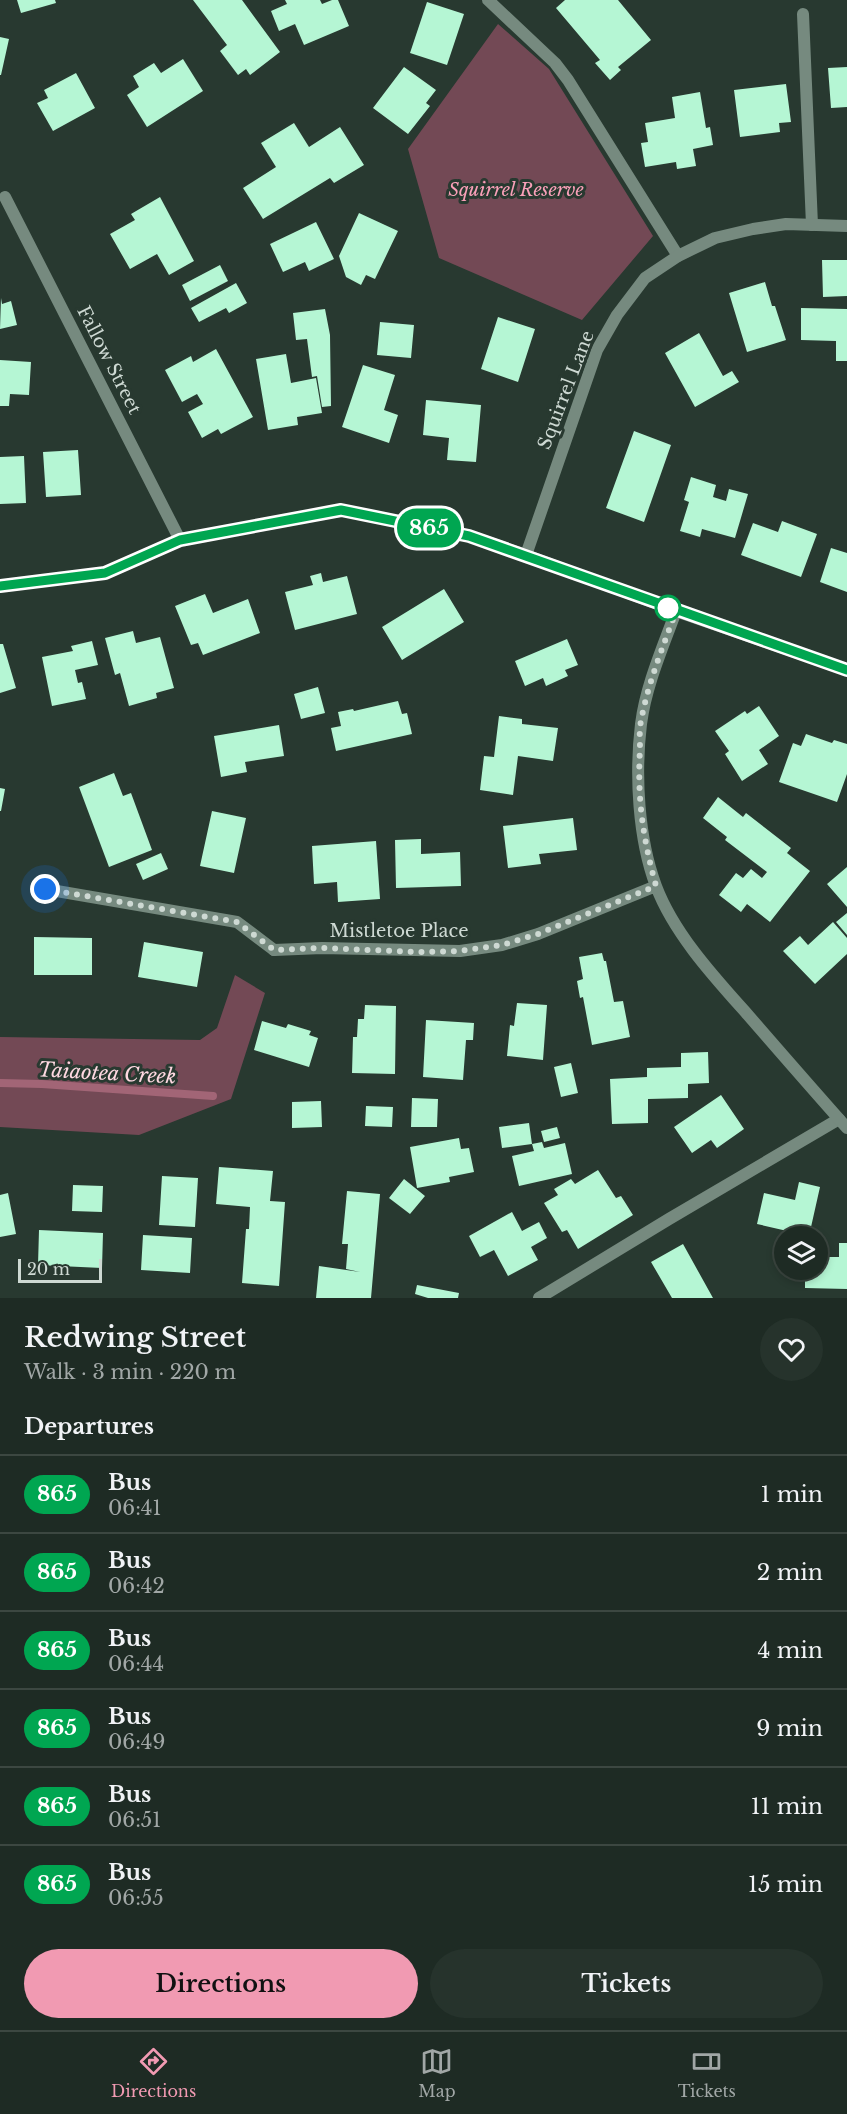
<!DOCTYPE html>
<html lang="en">
<head>
<meta charset="utf-8">
<style>
  body { margin:0; font-family:"Libre Baskerville",serif; background:#26332c; color:#f1f3f6; height:100vh; display:flex; flex-direction:column; font-size:22px; white-space:nowrap }
  * { box-sizing:border-box; margin:0 }
  p { font-size:20px; color:#a1a7a6 }
  .icon { flex:none; width:33px; height:33px; fill:none; stroke:currentColor; stroke-width:2; stroke-linecap:round; stroke-linejoin:round }
  .map { position:relative; height:1298px; overflow:hidden }
  .drawer { display:flex; flex-direction:column; background:#1e2b24; flex:1 }
  .drawer>* { flex:none }
  .badge { padding:0 12px; border-radius:20px; font-size:21px; line-height:39px }
  .controls { position:absolute; left:774px; top:1226px; display:grid; gap:12px }
  .controls a { display:grid; place-items:center; width:54px; height:54px; border-radius:50%; background:#1e2b24; box-shadow:0 3px 9px #0003,0 0 0 2px #3c4741; font-size:30px }
  .scale { position:absolute; left:18px; bottom:15px; width:84px; box-sizing:border-box; padding-left:6px; border:3px solid #ced9d3; border-top:0; font-size:16px; line-height:21px; white-space:nowrap; color:#ced9d3; -webkit-text-stroke:4px #283930; paint-order:stroke }
  .you { position:absolute; width:30px; height:30px; margin:-15px; border:4px solid #fff; border-radius:50%; background:#1a73e8; box-shadow:0 0 0 9px #1a73e833 }
  .map>.badge { position:absolute; translate:-50% -50%; box-shadow:0 0 0 3px #fff }
  h2 { padding:0 24px; font-size:22px; line-height:54px }
  .round { display:grid; place-items:center; flex:none; width:63px; height:63px; border-radius:32px; background:#26332c }
  .headline { display:flex; align-items:center; justify-content:space-between; height:102px; padding:0 24px }
  h1 { font-size:28px; font-weight:600; line-height:45px }
  .action { display:flex; gap:12px; margin-top:auto; padding:12px 24px }
  .action a { flex:1; height:69px; border-radius:36px; background:#f19ab2; color:#111; font-size:24px; font-weight:600; line-height:69px; text-align:center }
  .action a+a { background:#26332c; color:#f1f3f6 }
  ul { padding:0; list-style:none }
  li { display:flex; align-items:center; gap:18px; height:78px; padding:0 24px; border-top:2px solid #3c4741 }
  li div { flex:1 }
  li b { display:block; font-size:22px }
  li em { font-style:normal }
  li .badge { min-width:66px; font-weight:700; text-align:center }
  .tab-bar { display:flex; justify-content:space-around; align-items:center; height:84px; border-top:2px solid #3c4741; background:#1e2b24; font-size:16px; color:#a1a7a6 }
  .tab-bar a { display:grid; justify-items:center; gap:3px }
  .tab-bar .selected { color:#f19ab2 }
  .map>svg:first-child { display:block }
</style>
</head>
<body>
<div class="map">
<svg width="847" height="1298" viewBox="0 0 847 1298">
  <rect width="100%" height="100%" fill="#283930"/>
  <path fill="#734955" d="M498 24 549 69 653 236 582 320 439 258 408 149Z
    M235 975 265 993 231 1099 139 1135 0 1127V1037L200 1040 217 1028Z"/>
  <g fill="none" stroke-linecap="round" stroke-linejoin="round">
    <path stroke="#a26576" stroke-width="8" d="M0 1083 42 1084 213 1096"/>
  </g>
  <path fill="#b5f6d4" d="M17 0H55L56 3 21 13Z
    M193 0H242L280 52 250 75 246 69 238 75 220 51 227 45Z
    M285 0H320L322 4 332 0H338L349 26 304 45 295 24 279 31 271 11 287 4Z
    M565 0H618L651 40 618 67 621 70 610 80 595 63 600 60 556 8Z
    M427 2 464 14 447 65 410 53Z
    M0 37 9 39 1 75H0Z
    M183 59 203 91 147 127 127 95 139 87 133 76 154 63 161 73Z
    M404 67 436 90 426 103 430 106 408 134 373 108Z
    M847 67V107L831 108 828 68Z
    M76 73 95 108 53 131 37 103 48 98 44 90Z
    M786 84 791 122 779 123 780 132 740 137 734 90Z
    M700 92 706 128 710 127 713 145 693 149 696 166 677 169 676 162 645 167 641 143 648 142 645 123 675 118 672 97Z
    M294 123 309 147 340 127 364 165 334 183 330 178 263 219 243 188 276 167 261 143Z
    M160 197 194 261 169 275 157 254 130 269 110 234 135 220 131 214Z
    M359 213 398 231 375 279 366 275 361 285 346 277 339 256Z
    M316 222 334 259 309 271 305 262 283 272 270 244Z
    M822 260H847V296L823 297Z
    M220 265 228 281 190 301 182 285Z
    M765 282 772 306H775L786 340 747 352 729 293Z
    M236 283 247 303 229 313 226 308 199 322 191 308Z
    M1 298 2 304 11 301 17 325 0 329Z
    M801 308 847 309V361H836V341L801 340Z
    M325 309 330 335 331 406 322 407 317 376 312 377 307 339 296 340 293 313Z
    M498 317 535 329 518 382 481 369Z
    M380 322 414 325 411 358 377 355Z
    M699 333 723 376 732 371 739 382 695 407 665 353Z
    M216 349 253 417 221 434 218 429 202 438 188 412 203 404 197 394 182 402 165 370 191 356 193 362Z
    M286 354 291 383 316 378 322 413 297 417 298 425 268 430 256 359Z
    M0 360 31 362 29 395 10 394 9 406H0Z
    M363 365 395 375 384 410 398 415 389 443 342 427Z
    M426 400 481 405 476 462 447 460 449 438 423 435Z
    M634 431 671 445 644 522 606 508Z
    M78 450 81 495 46 497 43 452Z
    M24 456 26 503 0 504V457Z
    M691 477 716 485 713 497 726 501 729 489 748 494 735 538 702 529 700 537 680 531 689 502 684 500Z
    M782 521 817 534 801 577 741 555 753 523 778 532Z
    M831 548 847 553V592L820 582Z
    M321 573 323 582 347 576 357 614 295 630 285 592 313 585 310 576Z
    M444 589 464 622 402 660 382 627Z
    M205 594 213 613 248 599 260 633 203 655 198 643 191 645 175 606Z
    M133 631 136 643 160 637 174 688 156 693 157 698 129 706 120 673 115 675 105 638Z
    M567 639 578 665 565 670 568 676 546 686 543 678 525 686 515 661Z
    M92 641 98 665 75 670 78 683 82 682 86 699 52 706 42 657 73 651 71 646Z
    M0 644H3L16 688 0 693Z
    M318 687 325 713 301 719 294 694Z
    M398 701 402 714 407 713 412 734 336 751 331 728 341 726 338 712 353 709 354 711Z
    M759 706 779 736 759 750 768 764 742 781 725 754 729 751 715 731 745 711 747 714Z
    M499 716 522 719V724L558 728 553 761 518 756 513 795 480 790 484 756 494 757Z
    M279 725 284 756 245 762 247 772 221 777 214 736Z
    M806 734 832 743 834 740 847 744V774L837 802 779 782 793 743 801 746Z
    M114 773 123 796 131 793 152 850 109 867 79 787Z
    M0 788 5 789 1 811H0Z
    M718 797 743 817 746 813 791 848 787 853 810 871 770 922 747 904 741 912 719 895 736 873 743 878 751 869 762 878 767 872 725 840 727 837 703 818Z
    M212 811 246 818 234 873 200 866Z
    M573 818 577 850 539 854 541 864 508 868 503 826Z
    M421 839V854L460 852 461 886 396 888 395 840Z
    M376 841 380 899 338 902 337 882 314 884 312 846Z
    M161 853 168 869 143 880 136 864Z
    M847 867V907L827 884Z
    M847 913V935L836 922Z
    M833 922 847 938V954L815 984 783 951 800 936 808 945Z
    M34 937 92 938V975H34Z
    M144 942 203 952 197 987 138 977Z
    M602 953 604 961H606L614 1002 623 1001 630 1037 592 1045 583 997 580 998 577 981 583 979 579 957Z
    M517 1003 547 1005 543 1060 507 1056 510 1025 514 1026Z
    M365 1005 396 1006 395 1074 352 1073 353 1037H357L358 1019H364Z
    M426 1020 474 1023 473 1040H466L463 1080 423 1077Z
    M262 1021 286 1028 288 1024 311 1031 309 1035 318 1038 309 1067 254 1050Z
    M708 1052 709 1083 688 1084V1098L648 1099V1123L612 1124 610 1079 647 1077V1068L681 1067V1053Z
    M571 1063 578 1093 561 1097 554 1067Z
    M721 1095 744 1129 717 1148 711 1140 692 1153 674 1127Z
    M412 1098 438 1099 437 1127H411Z
    M321 1101 322 1127 292 1128V1102Z
    M366 1106 393 1107 392 1127 365 1126Z
    M529 1123 532 1144 502 1148 499 1127Z
    M557 1127 560 1138 544 1142 541 1131Z
    M459 1138 461 1149 469 1148 474 1172 449 1177 450 1182 417 1188 410 1147Z
    M542 1142 544 1148 565 1143 572 1174 519 1186 512 1156 534 1151 532 1144Z
    M219 1167 273 1171 270 1201 285 1202 279 1286 242 1283 246 1229H249L250 1207 216 1204Z
    M598 1170 616 1198 621 1196 633 1215 578 1249 567 1230 562 1232 544 1203 558 1195 554 1189 571 1179 575 1184Z
    M162 1176 198 1178 195 1227 159 1225Z
    M404 1179 425 1196 410 1214 389 1198Z
    M799 1182 820 1187 809 1236 757 1224 764 1193 795 1200Z
    M73 1185 103 1186 102 1212 72 1211Z
    M347 1191 380 1194 371 1298H316L319 1266 360 1272 346 1269 348 1244H342Z
    M8 1193 16 1234 0 1237V1195Z
    M512 1212 522 1231 539 1222 547 1238 531 1247 538 1260 508 1276 494 1250 480 1257 469 1236Z
    M39 1230 103 1233 102 1268 38 1265Z
    M143 1235 192 1238 190 1273 141 1270Z
    M839 1243H847V1289L805 1288V1269H818V1257H839Z
    M683 1244 713 1298H672L651 1262Z
    M417 1285 459 1293 458 1298H428L415 1294Z"/>
  <g fill="none" stroke-linecap="round" stroke-linejoin="round">
    <path stroke="#768a7f" stroke-width="12" d="M488 0 555 63 568 80 678 256
      M803 14 812 225
      M45 889 237 922 274 950
      M539 1298 669 1219 839 1119"/>
    <path stroke="#768a7f" stroke-width="12" d="M5 197 180 540
      M526 555 597 350 617 315 645 278 678 256 715 238 753 229 786 224 847 226
      M676 611C663 647 646 685 641 724 635 774 638 838 656 886 674 934 715 978 748 1015 781 1053 814 1091 847 1128
      M274 950 322 948 460 951 502 945 538 934 656 886"/>
    <path stroke="#768a7f" stroke-width="12" d="M0 586 105 573 180 540 341 510 469 536 526 555 676 611 847 670"/>
  </g>
  <g fill="none" stroke-linecap="round" stroke-linejoin="round">
    <defs>
      <path id="line" d="M0 586 105 573 180 540 341 510 469 536 847 670"/>
    </defs>
    <use href="#line" stroke="#fff" stroke-width="14"/>
    <use href="#line" stroke="#00a651" stroke-width="9"/>
    <path stroke="#ced9d3" stroke-width="6" stroke-dasharray="0 10.8" d="M45 889 237 922 274 950 322 948 418 952 460 951 502 945 538 934 656 886C643 838 637 799 640 749 640 740 639 730 641 721 648 683 663 647 676 611L668 608"/>
  </g>
  <circle fill="#fff" stroke="#00a651" stroke-width="3" cx="668" cy="608" r="12"/>
  <g text-anchor="middle" dominant-baseline="central" stroke-width="6" stroke-linejoin="round" paint-order="stroke">
    <g font-size="18" font-style="italic" fill="#faa0b9" stroke="#283930">
      <text x="516" y="190">Squirrel Reserve</text>
    </g>
    <g font-size="18" fill="#ced9d3" stroke="#283930">
      <text transform="translate(109 360) rotate(63)">Fallow Street</text>
      <text transform="translate(566 390) rotate(-69)">Squirrel Lane</text>
      <text x="399" y="931">Mistletoe Place</text>
    </g>
    <g font-size="20" font-style="italic" fill="#fed8e1" stroke="#283930">
      <text transform="translate(107 1073) rotate(3)">Taiaotea Creek</text>
    </g>
  </g>
</svg>
<div class="controls">
<a><svg class="icon" aria-label="layers" viewBox="0 0 24 24"><path d="M12 4l9 5-9 5-9-5zM3 14l9 5 9-5"/></svg></a>
</div>
<div class="scale">20 m</div>
<div class="you" style="left:45px;top:889px"></div>
<b class="badge" style="left:429px;top:528px;background:#00a651;color:#fff">865</b>
</div>
<section class="drawer">
<div class="headline"><div><h1>Redwing Street</h1><p>Walk · 3 min · 220 m</p></div><a class="round"><svg class="icon" aria-label="heart" viewBox="0 0 24 24"><path d="M12 20l-8-8c-3-5 5-10 8-4 3-6 11-1 8 4z"/></svg></a></div>
<h2>Departures</h2>
<ul>
<li><span class="badge" style="background:#00a651;color:#fff">865</span><div><b>Bus</b><p>06:41</p></div><em>1 min</em></li>
<li><span class="badge" style="background:#00a651;color:#fff">865</span><div><b>Bus</b><p>06:42</p></div><em>2 min</em></li>
<li><span class="badge" style="background:#00a651;color:#fff">865</span><div><b>Bus</b><p>06:44</p></div><em>4 min</em></li>
<li><span class="badge" style="background:#00a651;color:#fff">865</span><div><b>Bus</b><p>06:49</p></div><em>9 min</em></li>
<li><span class="badge" style="background:#00a651;color:#fff">865</span><div><b>Bus</b><p>06:51</p></div><em>11 min</em></li>
<li><span class="badge" style="background:#00a651;color:#fff">865</span><div><b>Bus</b><p>06:55</p></div><em>15 min</em></li>
</ul>
<div class="action"><a>Directions</a><a>Tickets</a></div>
</section>
<nav class="tab-bar">
<a class="selected"><svg class="icon" aria-label="directions" viewBox="0 0 24 24"><path d="M12 3l9 9-9 9-9-9zM9 14v-3h6M13 9l2 2-2 2"/></svg>Directions</a>
<a><svg class="icon" aria-label="map" viewBox="0 0 24 24"><path d="M3 6l6-2 6 2 6-2v14l-6 2-6-2-6 2zM9 4v14M15 6v14"/></svg>Map</a>
<a><svg class="icon" aria-label="tickets" viewBox="0 0 24 24"><path d="M3 7h18v10H3zM15 7v10"/></svg>Tickets</a>
</nav>
</body>
</html>
